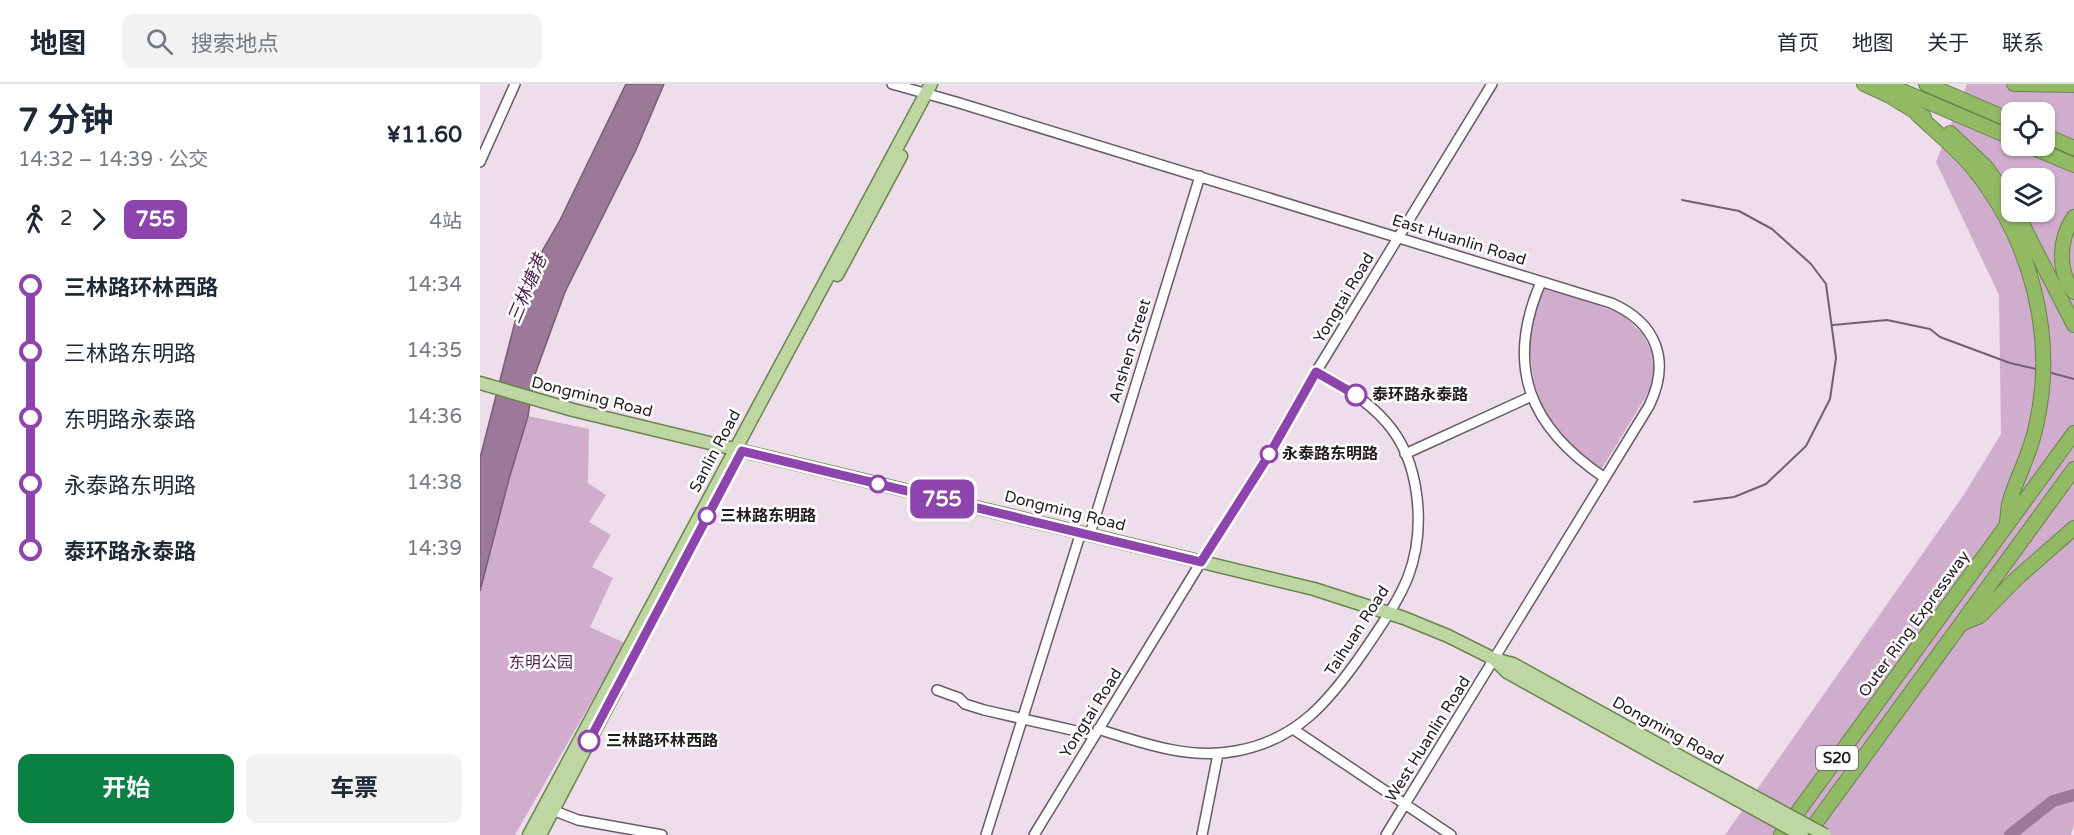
<!DOCTYPE html>
<html lang="zh">
<head>
<meta charset="utf-8">
<style>
  body { margin:0; font-family:"Varela Round","Noto Sans SC",sans-serif; background:#f2f2f3; color:#1f2937; height:100vh; display:flex; flex-direction:column; font-size:22px; white-space:nowrap }
  * { box-sizing:border-box; margin:0 }
  p { font-size:20px; color:#747a83 }
  .icon { flex:none; width:33px; height:33px; fill:none; stroke:currentColor; stroke-width:2; stroke-linecap:round; stroke-linejoin:round }
  .map { position:relative; flex:1; overflow:hidden }
  .details { display:flex; flex-direction:column; background:#fff; width:480px }
  .details>* { flex:none }
  .badge { padding:0 12px; border-radius:9px; font-size:21px; line-height:39px }
  .tools { position:absolute; left:1521px; top:18px; display:grid; gap:12px }
  .tools a { display:grid; place-items:center; width:54px; height:54px; border-radius:12px; background:#fff; box-shadow:0 2px 4px #0004; font-size:30px }
  .map>.badge { position:absolute; translate:-50% -50%; box-shadow:0 0 0 3px #fff }
  .legs { display:flex; align-items:center; gap:9px; height:66px; padding:0 18px; font-size:20px }
  .legs p { margin-inline-start:auto }
  .head { display:flex; align-items:center; justify-content:space-between; height:102px; padding:0 18px }
  h1 { font-size:33px; font-weight:700; line-height:45px }
  .primary-button { display:flex; gap:12px; margin-top:auto; padding:12px 18px }
  .primary-button a { flex:1; height:69px; border-radius:12px; background:#0b8043; color:#fff; font-size:24px; font-weight:700; line-height:69px; text-align:center }
  .primary-button a+a { background:#f2f2f3; color:#1f2937 }
  ul { padding:0 18px; list-style:none }
  li { display:flex; align-items:center; gap:21px; height:66px; font-size:22px }
  li i { display:grid; place-items:center; width:9px; height:100%; margin:0 8px; background:currentColor }
  li i::after { content:''; width:15px; height:15px; margin:-8px; border:4px solid; border-radius:50%; background:#fff }
  li p { margin-inline-start:auto }
  li:first-child i { background:linear-gradient(#0000 50%,currentColor 0) }
  li:last-child i { background:linear-gradient(currentColor 50%,#0000 0) }
  header { display:flex; align-items:center; gap:36px; box-sizing:border-box; height:84px; padding:0 30px; background:#fff; border-bottom:2px solid #e0e1e3 }
  header strong { font-size:28px }
  nav { display:flex; gap:33px; margin-inline-start:auto; font-size:21px }
  .search { width:420px; height:54px; background:#f2f2f3; display:flex; align-items:center; gap:15px; box-sizing:border-box; padding:0 21px; border-radius:12px; color:#747a83; font-size:22px }
  main { display:flex; flex:1; min-height:0 }
  .map>svg:first-child { display:block }
</style>
</head>
<body>
<header>
<strong>地图</strong>
<div class="search"><svg class="icon" aria-label="search" viewBox="0 0 24 24"><circle cx="10" cy="10" r="6"/><path d="M15 15l6 6"/></svg>搜索地点</div>
<nav><a>首页</a><a>地图</a><a>关于</a><a>联系</a></nav>
</header>
<main>
<section class="details">
<div class="head"><div><h1>7 分钟</h1><p>14:32 – 14:39 · 公交</p></div><b>¥11.60</b></div>
<div class="legs"><svg class="icon" aria-label="walk" viewBox="0 0 24 24"><circle cx="13" cy="4" r="2"/><path d="M13 8l-2 6 4 7M11 14l-3 7M7 12l3-4h3l4 4"/></svg>2<svg class="icon" aria-label="forward" viewBox="0 0 24 24"><path d="M9 5l7 7-7 7"/></svg><b class="badge" style="background:#8e44ad;color:#fff">755</b><p>4站</p></div>
<ul>
<li><i style="color:#8e44ad"></i><b>三林路环林西路</b><p>14:34</p></li>
<li><i style="color:#8e44ad"></i><span>三林路东明路</span><p>14:35</p></li>
<li><i style="color:#8e44ad"></i><span>东明路永泰路</span><p>14:36</p></li>
<li><i style="color:#8e44ad"></i><span>永泰路东明路</span><p>14:38</p></li>
<li><i style="color:#8e44ad"></i><b>泰环路永泰路</b><p>14:39</p></li>
</ul>
<div class="primary-button"><a>开始</a><a>车票</a></div>
</section>
<div class="map">
<svg width="1594" height="751" viewBox="0 0 1594 751">
  <rect width="100%" height="100%" fill="#eedeec"/>
  <path fill="#d1adcd" fill-rule="evenodd" d="M1487 0H1594V741L1591 751H1245L1483 412 1521 350 1519 211 1456 78ZM1532 28H1564V62H1532ZM1532 94H1564V128H1532Z
    M1064 203 1142 230 1163 250 1173 271 1176 291 1170 306 1121 386C1081 358 1055 327 1051 276 1050 270 1049 264 1050 258 1051 239 1058 221 1064 203Z
    M48 332 109 345 108 399 126 411 109 438 131 451 112 483 133 494 110 543 145 559 35 751H0V507L29 395Z"/>
  <path fill="#9c7998" stroke="#775d74" stroke-width="1.5" d="M146 0H184L156 66 85 208 54 293 48 332 29 395 0 507V374L46 195 80 136Z"/>
  <g fill="none" stroke-linecap="round" stroke-linejoin="round">
    <path stroke="#775d74" stroke-width="2" d="M1202 116 1259 127 1292 145 1331 180 1346 200 1356 274 1350 315 1326 362 1286 400 1254 413 1214 418
      M1353 241 1407 236 1450 245 1460 253 1530 279 1556 285
      M1568 288 1594 295"/>
    <path stroke="#9c7998" stroke-width="12" d="M1530 751 1573 717 1594 711"/>
    <defs>
      <path id="minor" d="M412 0 476 18 1131 219C1177 239 1191 277 1169 322L906 751
        M0 78 35 0
        M1061 198C1024 283 1050 344 1125 394
        M925 370 1052 312
        M610 450 720 92
        M457 606 479 614 485 620 504 626 614 651
        M618 645C662 659 710 676 756 667 818 656 850 616 884 567 900 543 917 520 928 493 946 446 941 377 906 338 887 316 862 302 836 288
        M813 645 971 751
        M67 724 98 736 182 751
        M506 751 601 448
        M554 751 721 478 788 371 822 311 1012 0
        M722 751 738 670"/>
      <path id="major" d="M357 191 421 72
        M0 299 93 326 834 505 924 534 968 552 1014 575 1033 580 1199 672
        M1015 576 1027 588 1194 681
        M49 751 451 0
        M60 751 136 606"/>
      <path id="highway" d="M1384 0 1410 12 1444 33
        M1406 0 1532 54
        M1446 0 1532 37
        M1534 0 1594 1
        M1437 30C1456 48 1476 64 1493 84 1551 156 1577 252 1556 342 1551 368 1538 391 1530 416 1528 423 1528 431 1527 438
        M1470 49 1505 82 1532 119
        M1564 51 1594 64
        M1549 62 1594 81
        M1536 128 1594 241
        M1594 133C1579 154 1577 187 1594 208
        M1483 539 1500 532 1536 495 1594 444
        M1301 751 1594 349
        M1327 751 1594 385"/>
    </defs>
    <use href="#minor" stroke="#685a66" stroke-width="12"/>
    <use href="#major" stroke="#6b834d" stroke-width="15"/>
    <use href="#highway" stroke="#6b834d" stroke-width="16"/>
    <use href="#minor" stroke="#fff" stroke-width="9"/>
    <use href="#major" stroke="#bed6a2" stroke-width="12"/>
    <use href="#highway" stroke="#92ba64" stroke-width="14"/>
    <defs>
      <path id="major-bridge" d="M1199 672 1345 751
        M1194 681 1322 751"/>
    </defs>
    <use href="#major-bridge" stroke="#6b834d" stroke-width="15" stroke-linecap="butt"/>
    <use href="#major-bridge" stroke="#bed6a2" stroke-width="12"/>
  </g>
  <g fill="none" stroke-linecap="round" stroke-linejoin="round">
    <defs>
      <path id="line-1" d="M109 657 262 367 721 478 789 371 836 288 876 311"/>
    </defs>
    <use href="#line-1" stroke="#fff" stroke-width="14"/>
    <use href="#line-1" stroke="#8e44ad" stroke-width="9"/>
  </g>
  <g fill="#fff" stroke="#8e44ad" stroke-width="3">
    <circle cx="876" cy="311" r="10"/>
    <circle cx="789" cy="370" r="8"/>
    <circle cx="398" cy="400" r="8"/>
    <circle cx="227" cy="432" r="8"/>
    <circle cx="109" cy="657" r="10"/>
  </g>
  <g text-anchor="middle" dominant-baseline="central" stroke-width="5" stroke-linejoin="round" paint-order="stroke">
    <rect fill="#fff" stroke="#646064" stroke-width="1.5" x="1336" y="662" width="42" height="24" rx="4.5"/>
    <g font-size="15" font-weight="bold" fill="#221c21">
      <text x="1357" y="674">S20</text>
    </g>
    <g font-size="16" fill="#221c21" stroke="#fff">
      <text transform="translate(979 156) rotate(17)">East Huanlin Road</text>
      <text transform="translate(864 214) rotate(-59)">Yongtai Road</text>
      <text transform="translate(650 267) rotate(-73)">Anshen Street</text>
      <text transform="translate(112 313) rotate(14)">Dongming Road</text>
      <text transform="translate(235 367) rotate(-62)">Sanlin Road</text>
      <text transform="translate(585 427) rotate(14)">Dongming Road</text>
      <text transform="translate(1434 540) rotate(-54)">Outer Ring Expressway</text>
      <text transform="translate(877 547) rotate(-57)">Taihuan Road</text>
      <text transform="translate(611 629) rotate(-58)">Yongtai Road</text>
      <text transform="translate(1188 647) rotate(29)">Dongming Road</text>
      <text transform="translate(948 655) rotate(-58)">West Huanlin Road</text>
    </g>
    <g font-size="16" font-weight="bold" fill="#221c21" stroke="#fff" text-anchor="start">
      <text x="892" y="311">泰环路永泰路</text>
      <text x="802" y="370">永泰路东明路</text>
      <text x="240" y="432">三林路东明路</text>
      <text x="126" y="657">三林路环林西路</text>
    </g>
    <g font-size="16" fill="#4d1f4b" stroke="#fff">
      <text x="61" y="579">东明公园</text>
    </g>
    <g font-size="18" font-style="italic" fill="#532450" stroke="#fff">
      <text transform="translate(47 205) rotate(-67)">三林塘港</text>
    </g>
  </g>
</svg>
<div class="tools">
<a><svg class="icon" aria-label="locate" viewBox="0 0 24 24"><circle cx="12" cy="12" r="6"/><path d="M12 2v4M12 18v4M2 12h4M18 12h4"/></svg></a>
<a><svg class="icon" aria-label="layers" viewBox="0 0 24 24"><path d="M12 4l9 5-9 5-9-5zM3 14l9 5 9-5"/></svg></a>
</div>
<b class="badge" style="left:462px;top:415px;background:#8e44ad;color:#fff">755</b>
</div>
</main>
</body>
</html>
